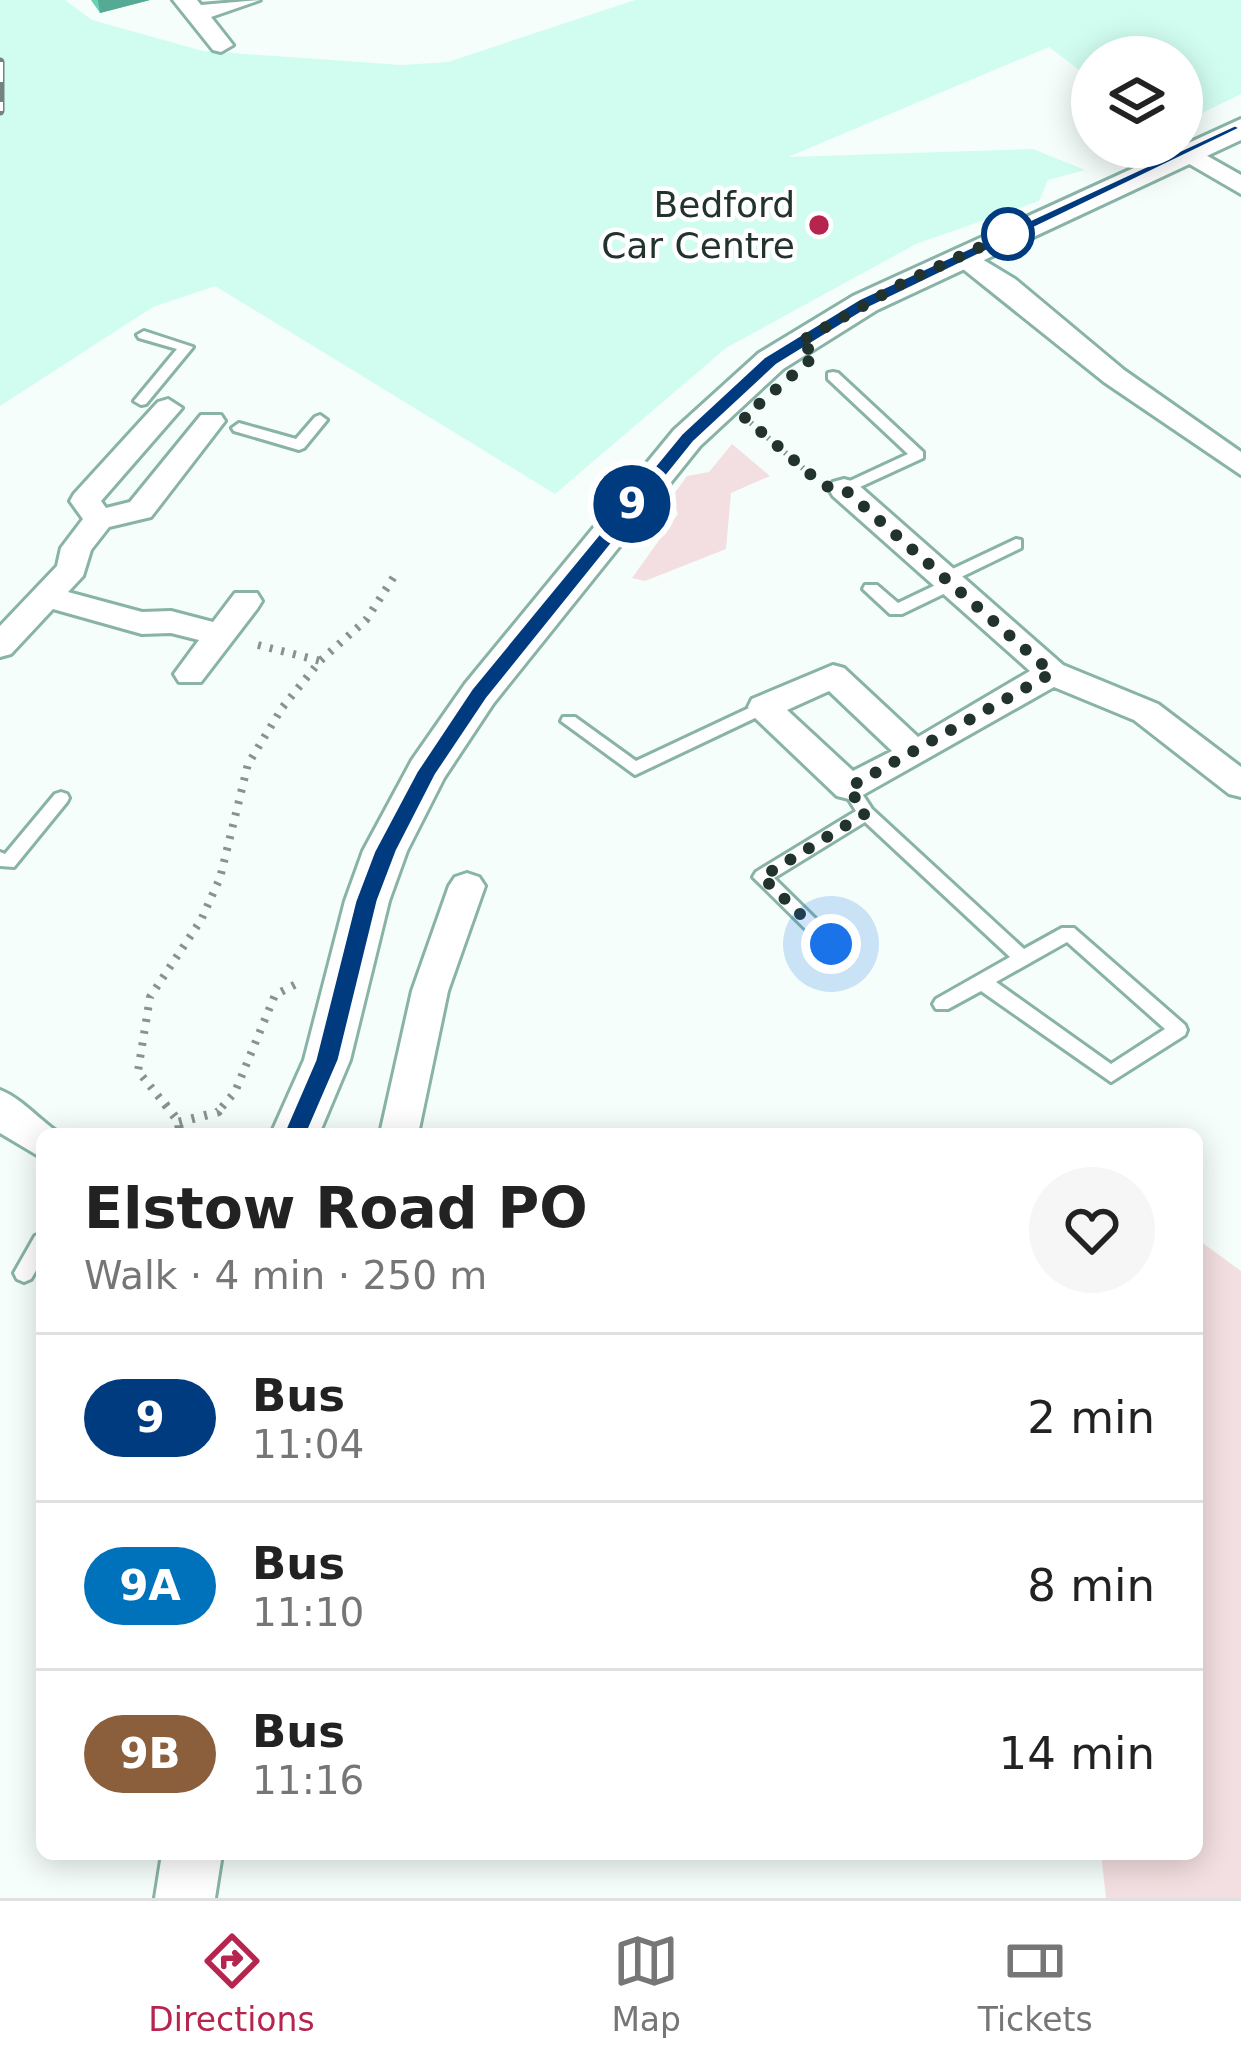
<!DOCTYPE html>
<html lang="en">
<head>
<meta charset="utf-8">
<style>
  body { margin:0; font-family:"DejaVu Sans",sans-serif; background:#f6f6f6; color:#222; height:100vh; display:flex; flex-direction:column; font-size:45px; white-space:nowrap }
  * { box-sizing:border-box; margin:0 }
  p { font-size:39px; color:#767676 }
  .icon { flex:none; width:66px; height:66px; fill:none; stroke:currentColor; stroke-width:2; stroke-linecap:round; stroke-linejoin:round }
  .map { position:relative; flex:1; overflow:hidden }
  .panel { position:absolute; left:36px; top:1128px; width:1167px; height:732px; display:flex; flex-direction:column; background:#fff; border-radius:18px; box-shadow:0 6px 30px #0003 }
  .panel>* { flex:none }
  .badge { padding:0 24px; border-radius:39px; font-size:42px; line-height:78px }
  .fabs { position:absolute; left:1071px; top:36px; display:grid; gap:24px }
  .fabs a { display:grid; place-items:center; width:132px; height:132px; border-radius:50%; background:#fff; box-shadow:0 6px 30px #0003; font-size:60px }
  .you { position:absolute; width:60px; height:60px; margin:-30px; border:9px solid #fff; border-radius:50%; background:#1a73e8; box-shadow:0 0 0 18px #1a73e833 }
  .map>.badge { position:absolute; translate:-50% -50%; box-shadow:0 0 0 6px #fff }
  .round { display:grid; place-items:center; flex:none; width:126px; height:126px; border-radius:63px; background:#f6f6f6 }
  .overview { display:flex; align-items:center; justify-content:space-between; height:204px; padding:0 48px }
  h1 { font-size:57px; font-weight:700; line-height:90px }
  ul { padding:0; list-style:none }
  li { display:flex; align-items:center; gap:36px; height:168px; padding:0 48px; border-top:3px solid #e0e0e0 }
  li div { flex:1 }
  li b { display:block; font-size:45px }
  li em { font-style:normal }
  li .badge { min-width:132px; font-weight:700; text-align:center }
  .dock { display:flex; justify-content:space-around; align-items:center; height:168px; border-top:3px solid #e0e0e0; background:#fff; font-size:33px; color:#767676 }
  .dock a { display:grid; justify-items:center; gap:6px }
  .dock .active { color:#b6254e }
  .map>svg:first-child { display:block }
</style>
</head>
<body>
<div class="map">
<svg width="1241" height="1898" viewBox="0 0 1241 1898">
  <rect width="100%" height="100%" fill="#f5fefb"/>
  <path fill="#d1fdf0" d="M0 0H65L92 20 203 51 402 65 448 62 635 0H1241V94L1182 123V57H1092V80L1049 47 788 157 1033 149 1085 170 1048 180 1039 201 916 244 726 348 555 494 215 286 153 307 0 406Z"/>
  <path fill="#f3dfe1" d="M732 444 770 476 731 493 726 549 645 581 632 578 678 514 672 497 687 476 709 472Z
    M1197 1239 1241 1271V1898H1106L1101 1854H1197Z"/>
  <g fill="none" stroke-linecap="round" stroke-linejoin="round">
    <defs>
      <path id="service" d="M144 331 193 347 146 404 141 405 134 401 177 349 139 338 137 335Z
        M833 372 838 373 923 452V458L849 492H839V486L908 454 828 379V373Z
        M320 415 327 420 304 448 299 450 234 431 232 428 239 423 296 439 315 417Z
        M1016 539 1021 540V548L957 579 960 583 958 587 902 614H890L863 589 865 585H877L898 603 942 582 939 578 942 574Z
        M764 701 772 707 770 711 635 775 561 721 563 717H575L636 761Z
        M849 781 855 783 872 809 1024 949 1062 928H1074L1185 1025 1187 1030 1185 1035 1111 1082 981 991 948 1009H936L933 1004 936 999 1010 957 865 822 774 878 840 943 837 948H825L753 877 756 872 856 811 841 787ZM1067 942 1165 1029 1111 1064 996 982Z
        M61 792 67 794 69 798 67 802 14 867 0 866V852L5 854 55 794Z
        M42 1233V1260L31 1279 24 1282 17 1279 14 1273 35 1236Z"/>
      <path id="minor" d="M173 0H197L201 5 260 0 211 17 233 45 221 52 213 50Z
        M1188 145 1241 175V194L1179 158 1175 153 1179 148Z
        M962 247 1015 279 1124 370 1241 452V475L1104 382 953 261 949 255Z
        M168 399 182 408 101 501 106 508 130 502 201 415H221L225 421 151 517 109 527 91 550 83 576 68 592 142 612 171 611 213 622 235 593H257L262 601 257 609 201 682H179L174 674 199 640 171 633 142 634 53 609 11 654 0 657V626L57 566 61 548 83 519 70 501 74 494 158 402Z
        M844 479 855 482 1063 665 1158 704 1241 767V797L1229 794 1134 720 1054 687 861 796 849 799 837 796 752 715 748 707 752 699 833 665 844 668 918 737 1030 671 833 496 829 489 833 482ZM829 691 892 751 853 771 787 710Z
        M467 873 479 877 485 886 448 991 418 1134H380L412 991 449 886 455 877Z
        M0 1090C19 1097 38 1118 56 1131L57 1134H42V1158L0 1133Z"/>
      <path id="tertiary" d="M1241 119V140L877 310 783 369 700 446 493 704 444 778 407 851 389 901 350 1060 319 1134H271L304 1060 345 901 363 851 412 760 465 684 674 430 759 353 853 296Z
        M162 1854H222L215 1898H155Z"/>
    </defs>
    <use href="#service" stroke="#88b3a6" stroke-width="6"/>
    <use href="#minor" stroke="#88b3a6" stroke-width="6"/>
    <use href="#tertiary" stroke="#88b3a6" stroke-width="6"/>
    <path stroke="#86938f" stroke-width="6" stroke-dasharray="1.5 6" stroke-linecap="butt" d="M751 423 812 476"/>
    <path stroke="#86938f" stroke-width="8" stroke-dasharray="3 9" stroke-linecap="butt" d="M258 645 320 661
      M167 1107 138 1071 150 997 201 920 220 878 248 764 282 708 320 661 366 620 397 572
      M222 1107 235 1092 275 995 302 981"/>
    <path stroke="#86938f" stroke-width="9" stroke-dasharray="3 10" stroke-linecap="butt" d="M165 1104 179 1122V1134
      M179 1122 218 1112 224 1104"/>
    <use href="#service" fill="#fff" fill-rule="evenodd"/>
    <use href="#minor" fill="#fff" fill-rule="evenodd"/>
    <use href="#tertiary" fill="#fff" fill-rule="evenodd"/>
    <defs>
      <path id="rail" d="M0 62V111"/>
    </defs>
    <use href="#rail" stroke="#75837e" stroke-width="9"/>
    <use href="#rail" stroke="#fff" stroke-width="6" stroke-dasharray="20" stroke-linecap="butt"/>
  </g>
  <path fill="#67d1b6" d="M91 0H150L100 13Z"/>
  <path fill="#54aa94" d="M98 0H150L100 13Z"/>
  <path fill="#003b80" stroke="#fff" stroke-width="3" d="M1235 125 1241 128 871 307 777 365 694 442 487 699 436 775 397 851 378 901 339 1060 304 1141H287L283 1134 315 1060 355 901 374 851 416 772 472 688 681 434 764 357 859 299Z"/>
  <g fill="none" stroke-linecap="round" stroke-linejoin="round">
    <path stroke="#22332e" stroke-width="12" stroke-dasharray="0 21.6" d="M831 944 762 877 866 813 848 788 1052 673 844 489 824 486 744 417 817 354 798 343 903 283 1008 234"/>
  </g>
  <circle fill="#b6254e" stroke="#fff" stroke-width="4.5" cx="819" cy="225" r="12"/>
  <circle fill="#fff" stroke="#003b80" stroke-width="6" cx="1008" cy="234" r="24"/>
  <g text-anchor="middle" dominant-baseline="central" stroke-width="9" stroke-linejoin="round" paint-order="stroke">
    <g font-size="36" fill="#22332e" stroke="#fff" text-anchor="end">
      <text x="795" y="204">Bedford<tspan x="795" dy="41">Car Centre</tspan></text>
    </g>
  </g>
</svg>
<div class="fabs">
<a><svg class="icon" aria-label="layers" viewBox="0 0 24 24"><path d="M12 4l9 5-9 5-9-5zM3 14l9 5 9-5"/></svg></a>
</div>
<div class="you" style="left:831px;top:944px"></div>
<b class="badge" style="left:632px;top:504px;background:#003b80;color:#fff">9</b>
<section class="panel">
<div class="overview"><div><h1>Elstow Road PO</h1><p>Walk · 4 min · 250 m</p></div><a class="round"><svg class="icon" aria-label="heart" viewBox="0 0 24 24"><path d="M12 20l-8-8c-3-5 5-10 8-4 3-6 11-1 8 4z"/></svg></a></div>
<ul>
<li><span class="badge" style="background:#003b80;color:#fff">9</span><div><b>Bus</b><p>11:04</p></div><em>2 min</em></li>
<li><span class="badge" style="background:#0072bc;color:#fff">9A</span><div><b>Bus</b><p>11:10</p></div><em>8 min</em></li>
<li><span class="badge" style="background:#8b5e3c;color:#fff">9B</span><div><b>Bus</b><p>11:16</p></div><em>14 min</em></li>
</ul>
</section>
</div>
<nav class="dock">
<a class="active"><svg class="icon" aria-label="directions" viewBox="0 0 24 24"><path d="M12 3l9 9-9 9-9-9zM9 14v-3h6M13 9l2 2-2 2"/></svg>Directions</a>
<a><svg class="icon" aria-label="map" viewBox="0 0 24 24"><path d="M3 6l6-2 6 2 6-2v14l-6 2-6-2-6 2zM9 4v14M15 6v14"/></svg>Map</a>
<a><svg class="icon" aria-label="tickets" viewBox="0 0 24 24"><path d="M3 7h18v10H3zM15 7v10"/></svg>Tickets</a>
</nav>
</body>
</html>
